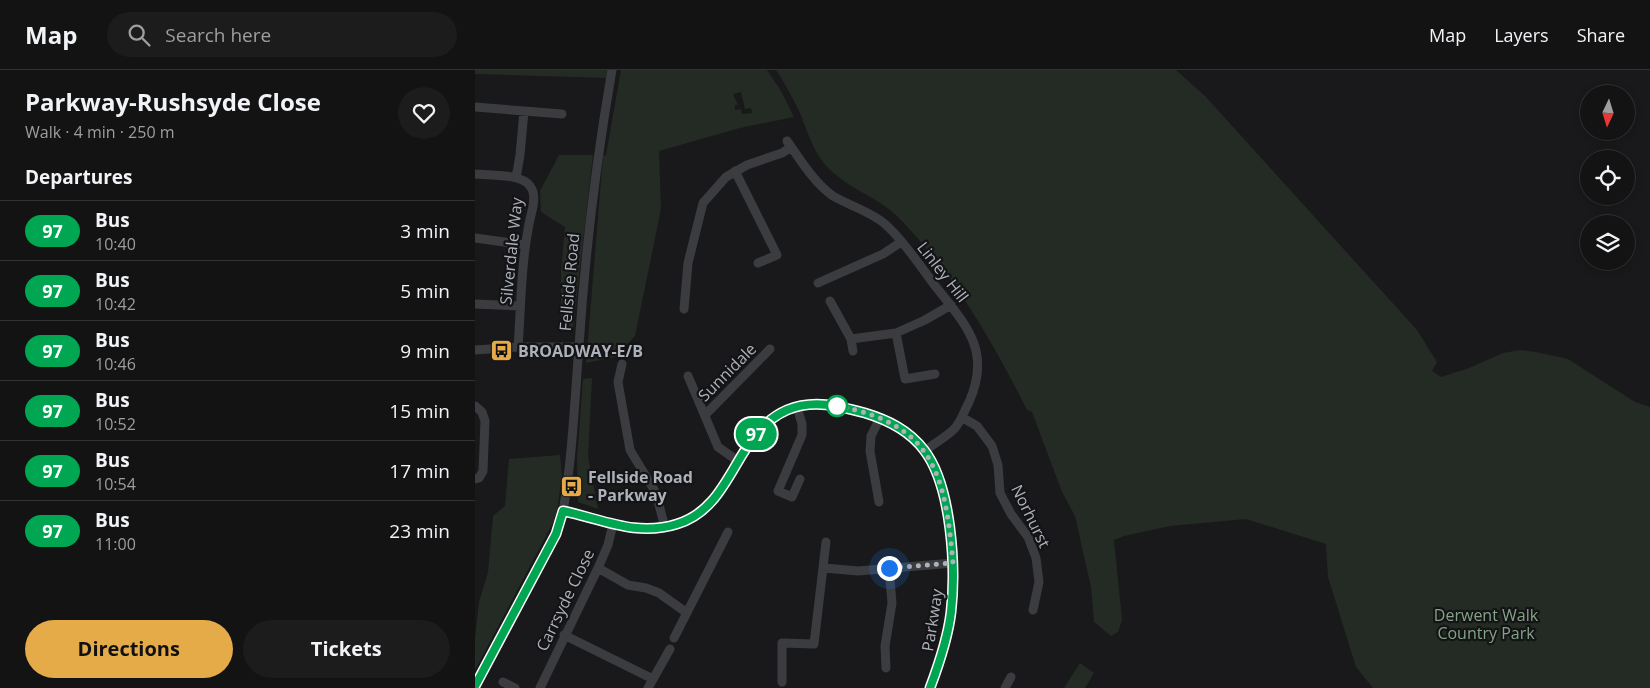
<!DOCTYPE html>
<html lang="en">
<head>
<meta charset="utf-8">
<style>
  body { margin:0; font-family:"Open Sans",sans-serif; background:#1c1c1d; color:#f1f3f6; height:100vh; display:flex; flex-direction:column; font-size:19px; white-space:nowrap }
  * { box-sizing:border-box; margin:0 }
  p { font-size:16px; color:#9d9ea0 }
  .icon { flex:none; width:28px; height:28px; fill:none; stroke:currentColor; stroke-width:2; stroke-linecap:round; stroke-linejoin:round }
  .map { position:relative; flex:1; overflow:hidden }
  .sheet { display:flex; flex-direction:column; background:#131314; width:475px }
  .sheet>* { flex:none }
  .badge { padding:0 10px; border-radius:16px; font-size:18px; line-height:32px }
  .needle { width:32px; rotate:184deg }
  .controls { position:absolute; left:1105px; top:15px; display:grid; gap:10px }
  .controls a { display:grid; place-items:center; width:55px; height:55px; border-radius:50%; background:#131314; box-shadow:0 2px 8px #0003,0 0 0 1px #323234; font-size:25px }
  .you { position:absolute; width:25px; height:25px; margin:-12px; border:4px solid #fff; border-radius:50%; background:#1a73e8; box-shadow:0 0 0 8px #1a73e833 }
  .map>.badge { position:absolute; translate:-50% -50%; box-shadow:0 0 0 2px #fff }
  h2 { padding:0 25px; font-size:19px; line-height:45px }
  .round { display:grid; place-items:center; flex:none; width:52px; height:52px; border-radius:26px; background:#1c1c1d }
  .head { display:flex; align-items:center; justify-content:space-between; height:85px; padding:0 25px }
  h1 { font-size:24px; font-weight:700; line-height:38px }
  .button { display:flex; gap:10px; margin-top:auto; padding:10px 25px }
  .button a { flex:1; height:58px; border-radius:30px; background:#e5ab48; color:#111; font-size:20px; font-weight:700; line-height:58px; text-align:center }
  .button a+a { background:#1c1c1d; color:#f1f3f6 }
  ul { padding:0; list-style:none }
  li { display:flex; align-items:center; gap:15px; height:60px; padding:0 25px; border-top:1px solid #323234 }
  li div { flex:1 }
  li b { display:block; font-size:19px }
  li em { font-style:normal }
  li .badge { min-width:55px; font-weight:700; text-align:center }
  header { display:flex; align-items:center; gap:30px; box-sizing:border-box; height:70px; padding:0 25px; background:#131314; border-bottom:1px solid #323234 }
  header strong { font-size:24px }
  nav { display:flex; gap:28px; margin-inline-start:auto; font-size:18px }
  .search { width:350px; height:45px; background:#1c1c1d; display:flex; align-items:center; gap:12px; box-sizing:border-box; padding:0 18px; border-radius:28px; color:#9d9ea0; font-size:19px }
  main { display:flex; flex:1; min-height:0 }
  .map>svg:first-child { display:block }
</style>
</head>
<body>
<header>
<strong>Map</strong>
<div class="search"><svg class="icon" aria-label="search" viewBox="0 0 24 24"><circle cx="10" cy="10" r="6"/><path d="M15 15l6 6"/></svg>Search here</div>
<nav><a>Map</a><a>Layers</a><a>Share</a></nav>
</header>
<main>
<section class="sheet">
<div class="head"><div><h1>Parkway-Rushsyde Close</h1><p>Walk · 4 min · 250 m</p></div><a class="round"><svg class="icon" aria-label="heart" viewBox="0 0 24 24"><path d="M12 20l-8-8c-3-5 5-10 8-4 3-6 11-1 8 4z"/></svg></a></div>
<h2>Departures</h2>
<ul>
<li><span class="badge" style="background:#00a651;color:#fff">97</span><div><b>Bus</b><p>10:40</p></div><em>3 min</em></li>
<li><span class="badge" style="background:#00a651;color:#fff">97</span><div><b>Bus</b><p>10:42</p></div><em>5 min</em></li>
<li><span class="badge" style="background:#00a651;color:#fff">97</span><div><b>Bus</b><p>10:46</p></div><em>9 min</em></li>
<li><span class="badge" style="background:#00a651;color:#fff">97</span><div><b>Bus</b><p>10:52</p></div><em>15 min</em></li>
<li><span class="badge" style="background:#00a651;color:#fff">97</span><div><b>Bus</b><p>10:54</p></div><em>17 min</em></li>
<li><span class="badge" style="background:#00a651;color:#fff">97</span><div><b>Bus</b><p>11:00</p></div><em>23 min</em></li>
</ul>
<div class="button"><a>Directions</a><a>Tickets</a></div>
</section>
<div class="map">
<svg width="1175" height="618" viewBox="0 0 1175 618">
  <rect width="100%" height="100%" fill="#19191b"/>
  <path fill="#232b24" fill-rule="evenodd" d="M0 0H133L132 8 0 4Z
    M146 0H292L306 21 319 47 265 58 184 81 186 139 160 266 140 287 111 293 128 86 131 85ZM266 22 270 39 276 38 277 43 267 44 266 39 260 40V35H263L258 24Z
    M301 0H701L731 27 942 260 962 292 957 301 966 307 994 298 1028 283 1045 280 1061 282 1093 289 1160 332 1175 337V618H898L881 597 853 507 851 474 771 449 695 456 649 466 639 470 647 550 643 562 636 566 619 552 616 517 600 446 587 422 557 342 552 340C518 272 479 205 426 150 402 124 367 119 345 88 336 74 331 58 325 43 318 28 310 14 301 0Z
    M84 85H118L98 258 86 251V202L90 157 66 142 65 121Z
    M117 308 113 387 123 439 103 432 102 389 108 309Z
    M85 385 87 407 81 447 0 600V569L4 532 13 502 18 446 30 436 34 389Z
    M605 593 619 603 610 618H589Z"/>
  <g fill="none" stroke-linecap="round" stroke-linejoin="round">
    <path stroke="#3b3c40" stroke-width="9" d="M0 37 87 44
      M312 71C325 89 339 113 358 126 373 135 399 143 411 155 430 172 445 196 461 217 491 255 517 281 494 332 489 341 487 350 480 358 472 367 459 373 450 381
      M260 101 302 185 283 193
      M0 104C14 105 47 104 55 116 63 126 56 143 54 154 46 195 46 236 43 277
      M41 108 45 85 49 41
      M0 168 50 175
      M343 213 408 184 426 172
      M355 231 376 269 378 281
      M0 234 45 236
      M209 239 213 193 228 133 251 107 272 95 307 83 316 77
      M421 263 430 309 460 304
      M376 269 421 263 450 250 476 235
      M0 280 43 277H104
      M147 294 143 312 155 380 181 423 190 458
      M213 306 243 377 263 391
      M0 336 7 342 10 351 8 401 4 408 0 409
      M322 337 327 354V365L303 421 317 427 325 409
      M230 345 295 279
      M488 348 502 356 517 376 523 395 525 423 536 444 553 467 561 488 564 512 558 540
      M404 432 395 381 396 366 405 348
      M88 441C126 449 163 467 202 454 259 436 259 363 312 340 338 329 364 336 390 343 413 350 434 360 449 380 477 416 481 499 476 542 473 568 464 594 454 618
      M123 498 153 515 171 518 184 523 212 543
      M349 498 383 501 478 493
      M89 565 178 609
      M199 568 253 462
      M411 598 410 576 417 533 414 498
      M28 612 40 618
      M307 612V573L339 574 351 472
      M0 616 81 464C90 441 92 415 95 390 99 352 101 314 104 276 110 183 121 92 137 0
      M65 618 123 498 133 475 138 454
      M173 618 195 579
      M530 618 536 607"/>
  </g>
  <g fill="none" stroke-linecap="round" stroke-linejoin="round">
    <defs>
      <path id="line" d="M0 616 81 464 88 441C127 449 161 467 202 454 259 437 259 363 312 340 338 329 364 336 390 343 413 350 434 360 449 380 477 416 481 499 476 542 473 568 464 594 455 618"/>
    </defs>
    <use href="#line" stroke="#fff" stroke-width="11"/>
    <use href="#line" stroke="#00a651" stroke-width="8"/>
    <path stroke="#adb1ba" stroke-width="5" stroke-dasharray="0 9" d="M362 336C459 354 470 404 478 493L414 498"/>
  </g>
  <defs>
    <symbol id="bus-square" viewBox="-11 -11 22 22"><rect x="-9" y="-9" width="18" height="18" rx="4" fill="#e5ab48" stroke="#141416"/><path d="M-5-6H5V4H4V6H2V4H-2V6H-4V4H-5ZM-3.5-4V0h7V-4ZM-3.5 1.2v1.5H-2V1.2ZM2 1.2v1.5H3.5V1.2Z" fill="#111"/></symbol>
  </defs>
  <g fill-rule="evenodd">
    <use href="#bus-square" x="14" y="268" width="25" height="25"/>
    <use href="#bus-square" x="84" y="404" width="25" height="25"/>
  </g>
  <circle fill="#fff" stroke="#00a651" stroke-width="2.5" cx="362" cy="336" r="10"/>
  <g text-anchor="middle" dominant-baseline="central" stroke-width="4.5" stroke-linejoin="round" paint-order="stroke">
    <g font-size="16" fill="#adb1ba" stroke="#141416">
      <text transform="translate(36 181) rotate(-84)">Silverdale Way</text>
      <text transform="translate(468 202) rotate(52)">Linley Hill</text>
      <text transform="translate(94 212) rotate(-85)">Fellside Road</text>
      <text transform="translate(252 302) rotate(-45)">Sunnidale</text>
      <text transform="translate(556 446) rotate(64)">Norhurst</text>
      <text transform="translate(90 530) rotate(-64)">Carrsyde Close</text>
      <text transform="translate(457 550) rotate(-81)">Parkway</text>
    </g>
    <g font-size="16" font-weight="bold" fill="#adb1ba" stroke="#141416" text-anchor="start">
      <text x="43" y="281">BROADWAY-E/B</text>
      <text x="113" y="407">Fellside Road<tspan x="113" dy="18">- Parkway</tspan></text>
    </g>
    <g font-size="16" fill="#85a386" stroke="#141416">
      <text x="1011" y="545">Derwent Walk<tspan x="1011" dy="18">Country Park</tspan></text>
    </g>
  </g>
</svg>
<div class="controls">
<a><svg class="needle" viewBox="-14 -14 28 28"><path d="M0-13l5 13h-10z" fill="#e53935"/><path d="M0 13l5-13h-10z" fill="#9d9ea0"/></svg></a>
<a><svg class="icon" aria-label="locate" viewBox="0 0 24 24"><circle cx="12" cy="12" r="6"/><path d="M12 2v4M12 18v4M2 12h4M18 12h4"/></svg></a>
<a><svg class="icon" aria-label="layers" viewBox="0 0 24 24"><path d="M12 4l9 5-9 5-9-5zM3 14l9 5 9-5"/></svg></a>
</div>
<div class="you" style="left:414px;top:498px"></div>
<b class="badge" style="left:281px;top:364px;background:#00a651;color:#fff">97</b>
</div>
</main>
</body>
</html>
